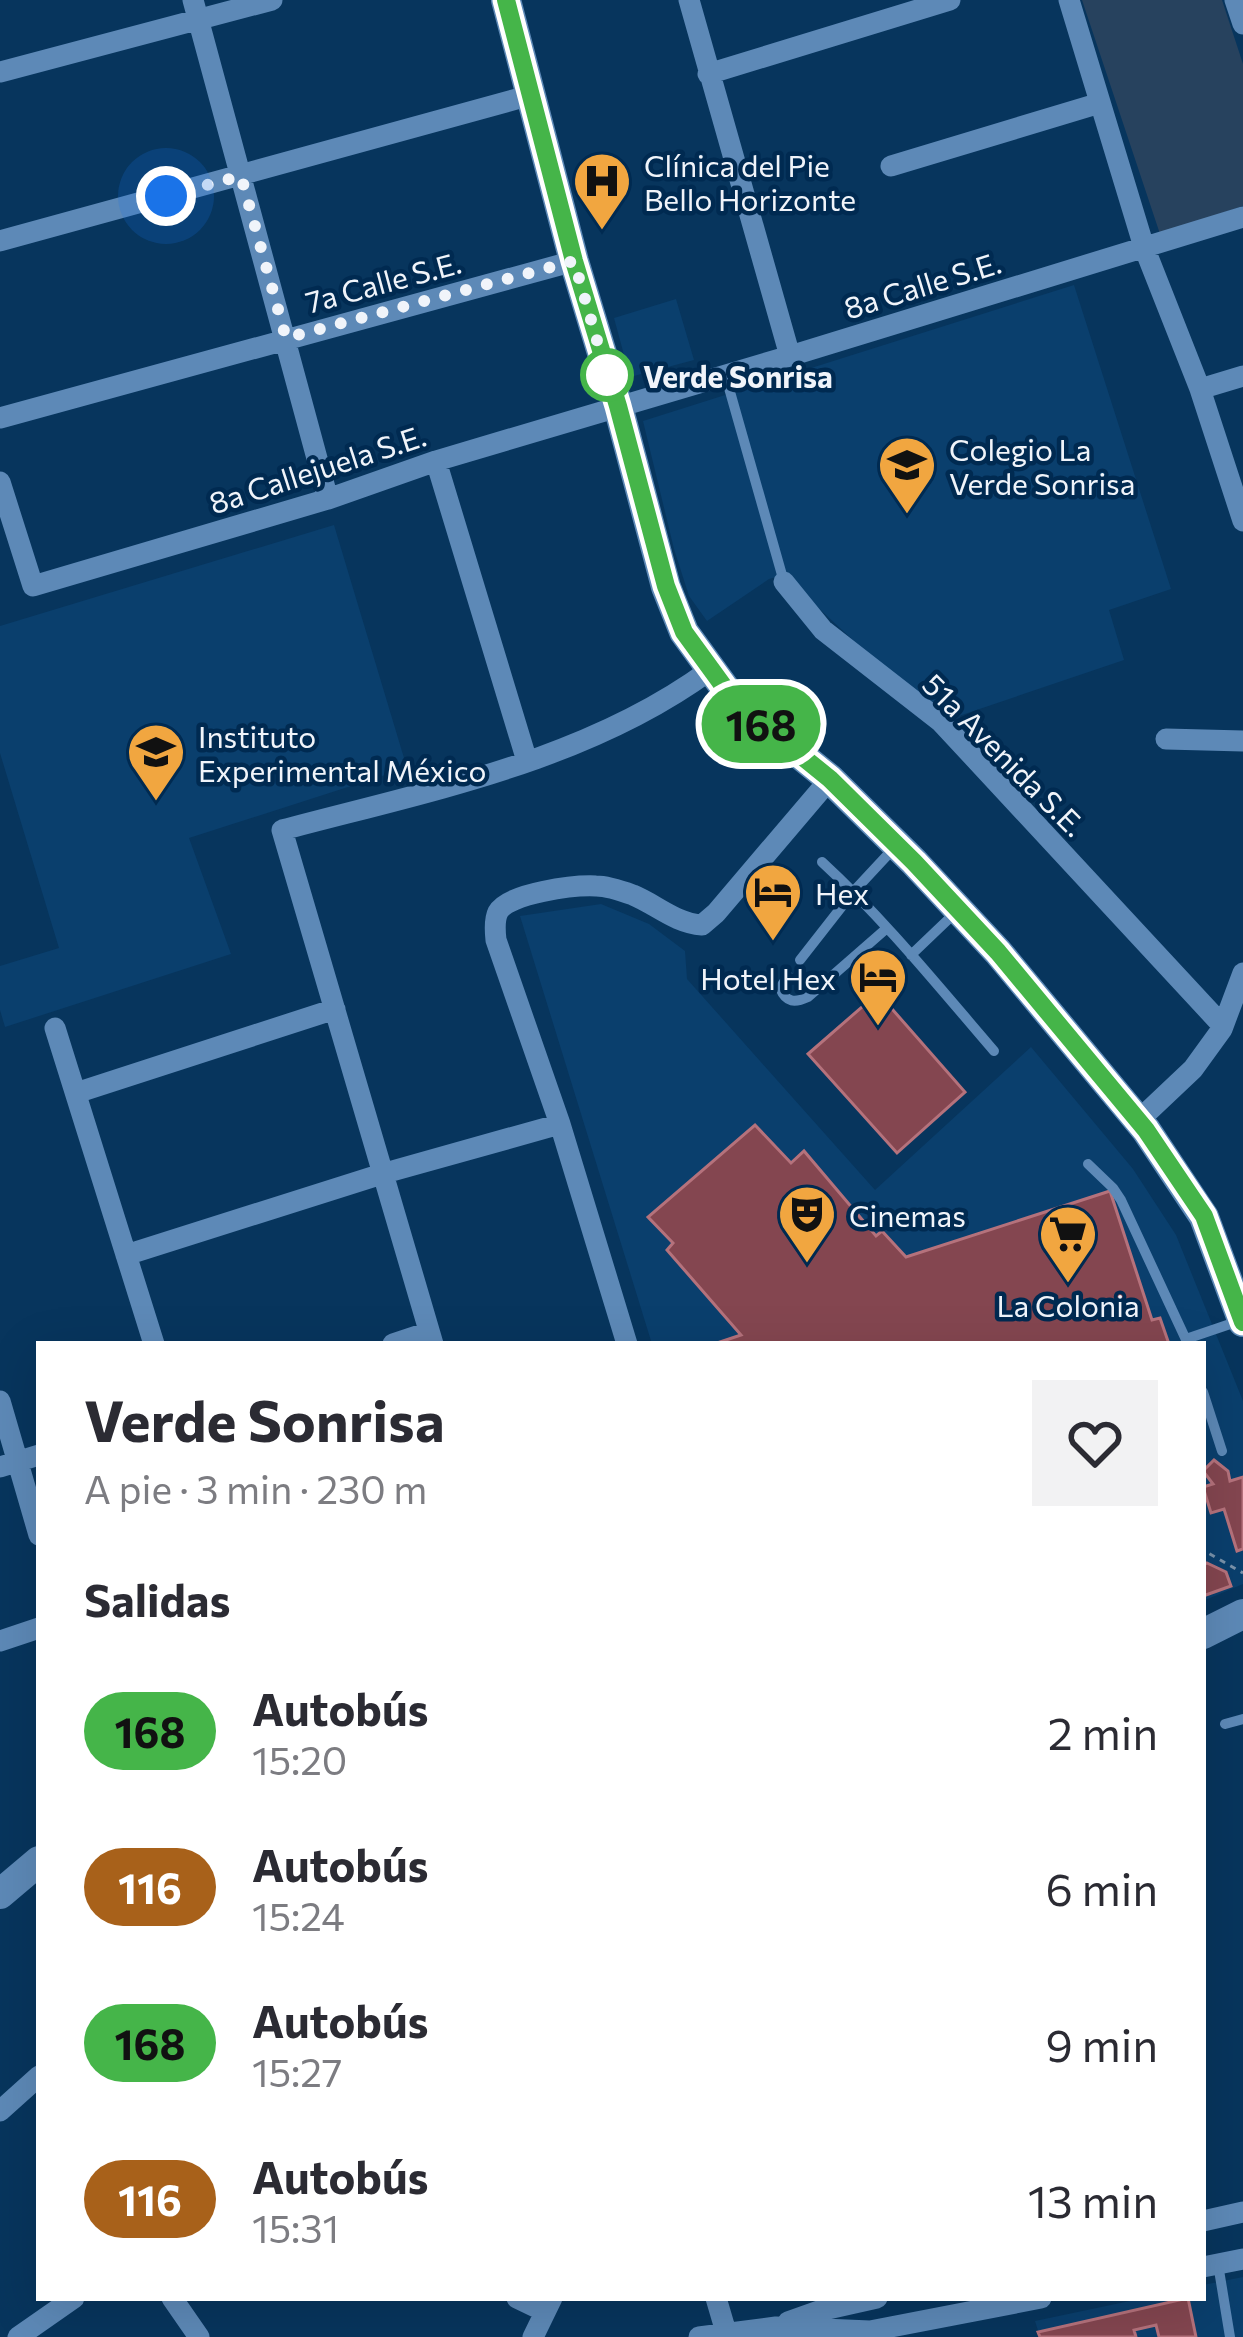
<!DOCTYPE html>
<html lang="es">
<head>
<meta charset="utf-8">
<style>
  body { margin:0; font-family:Commissioner,sans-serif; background:#f2f2f3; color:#2b2b33; height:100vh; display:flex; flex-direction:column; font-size:45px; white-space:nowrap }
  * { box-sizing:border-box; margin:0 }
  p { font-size:39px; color:#7c7c81 }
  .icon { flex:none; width:66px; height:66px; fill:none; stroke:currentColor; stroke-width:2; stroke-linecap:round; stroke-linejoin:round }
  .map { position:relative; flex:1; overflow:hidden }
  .sheet { position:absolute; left:36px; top:1341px; width:1170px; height:960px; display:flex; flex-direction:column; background:#fff; border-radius:0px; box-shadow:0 12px 48px #0002 }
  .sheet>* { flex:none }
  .badge { padding:0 24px; border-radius:39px; font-size:42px; line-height:78px }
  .you { position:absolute; width:60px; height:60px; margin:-30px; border:9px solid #fff; border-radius:50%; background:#1a73e8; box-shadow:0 0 0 18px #1a73e833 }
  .map>.badge { position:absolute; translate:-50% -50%; box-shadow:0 0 0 6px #fff }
  h2 { padding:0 48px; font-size:45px; line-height:108px }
  .round { display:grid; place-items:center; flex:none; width:126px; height:126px; border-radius:0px; background:#f2f2f3 }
  .headline { display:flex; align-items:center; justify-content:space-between; height:204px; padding:0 48px }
  h1 { font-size:57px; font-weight:700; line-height:90px }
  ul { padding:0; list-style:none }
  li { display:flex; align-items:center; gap:36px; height:156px; padding:0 48px }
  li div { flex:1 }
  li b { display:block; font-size:45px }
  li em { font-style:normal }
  li .badge { min-width:132px; font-weight:700; text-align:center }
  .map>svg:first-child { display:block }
</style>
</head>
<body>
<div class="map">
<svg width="1243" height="2337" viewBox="0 0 1243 2337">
  <rect width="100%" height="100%" fill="#07355d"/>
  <path fill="#0a3f6d" d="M1074 285 1171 589 1109 610 1124 660 941 722 783 575 769 579 707 621 689 596 674 549 643 421Z
    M676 299 694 360 630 377 614 318Z
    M334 525 407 768 189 838 231 954 5 1027 0 1010V966L59 948 0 753V626Z
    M601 904 649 924 685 951 687 979 875 1190 1031 1047 1133 1169 1176 1235 1243 1401V1584L1203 1601V1344H652L520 916Z
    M1243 2277V2337H1040L1035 2321 1144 2298H1203V2285Z"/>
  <path fill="#27425e" d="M1082 0H1222L1243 64V206L1160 234Z"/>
  <path fill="#844650" stroke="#b5727c" stroke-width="3" d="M878 993 965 1092 897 1153 808 1054Z
    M755 1125 791 1163 804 1151 876 1236 882 1231 906 1257 1110 1191 1152 1320 1160 1318 1169 1344H714L741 1335 667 1250 673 1243 648 1217Z
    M1214 1460 1228 1471 1230 1481 1243 1477V1549L1237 1551 1224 1509 1211 1513 1203 1487 1213 1484 1203 1471Z
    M1207 1563 1226 1572 1231 1586 1203 1596V1565Z
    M1188 2298 1196 2337H1159L1156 2325 1134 2330 1136 2337H1040L1038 2332Z"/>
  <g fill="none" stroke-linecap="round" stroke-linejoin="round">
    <path stroke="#7992aa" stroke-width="3" stroke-dasharray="6 6" stroke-linecap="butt" d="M1203 1534 1205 1544 1203 1550 1243 1573"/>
    <path stroke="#5d89b7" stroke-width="10" d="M725 374 784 582
      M822 862C885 920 938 986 994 1051
      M911 955 956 912
      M800 960 854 891 894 848
      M788 976 780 988C786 1003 795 1003 808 997L887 928
      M1088 1164 1113 1188 1121 1200 1188 1344
      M1186 1339 1239 1321
      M1203 1392 1222 1451
      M1225 1724 1243 1719
      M1218 2264 1230 2337"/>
    <path stroke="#5d89b7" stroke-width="21" d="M193 0 328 499
      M689 0 790 356
      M1069 0 1144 247 1200 389 1243 521
      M1235 0 1243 24
      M0 72 272 0
      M708 74 950 0
      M891 166 1100 103
      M0 241 531 95
      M1200 389 1243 376
      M0 418 574 261
      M436 461 527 761
      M0 482 33 586 328 499 436 461 790 356 1243 217
      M784 582 823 630 941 722 1222 1025V1029
      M1166 739 1243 741
      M55 1028 154 1344
      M76 1093 335 1009
      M1138 1121 1193 1069 1222 1029 1243 973
      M126 1255 385 1173 560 1124
      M393 1344 429 1332
      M433 1344 282 830C428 791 586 761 710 670
      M627 1344 560 1124 496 940C495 931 494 920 498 912 508 893 575 885 596 886 607 886 622 891 633 895 657 905 675 923 702 925L716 913 830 779
      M0 1401 39 1535
      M0 1467 39 1455
      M0 1641 39 1628
      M0 2111 39 2076
      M1203 2221 1243 2212
      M1203 2267 1243 2259
      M172 2298 199 2337
      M517 2298 544 2311
      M716 2298 726 2332
      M788 2322 819 2311 877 2298
      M18 2337 74 2298
      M533 2337 552 2298
      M699 2337 776 2327 870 2331 1041 2298"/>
    <path stroke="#5d89b7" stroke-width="30" d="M506 0 574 261 618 406 666 587 684 632 735 702 830 779 914 862 998 952 1146 1130 1204 1217 1243 1322
      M1203 1634 1243 1614
      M0 1894 39 1861"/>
  </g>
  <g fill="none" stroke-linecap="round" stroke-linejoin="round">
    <defs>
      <path id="line" d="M506 0 574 261 618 406 666 586 684 632 735 702 830 779 914 862 998 952 1146 1130 1204 1216 1243 1322"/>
    </defs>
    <use href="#line" stroke="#fff" stroke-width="27"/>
    <use href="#line" stroke="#45b549" stroke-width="18"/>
    <path stroke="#f0f4fa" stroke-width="12" stroke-dasharray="0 21.6" d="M166 196 241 176 286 338 574 261 607 375"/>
  </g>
  <defs>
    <symbol id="hospital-pin" viewBox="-11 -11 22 30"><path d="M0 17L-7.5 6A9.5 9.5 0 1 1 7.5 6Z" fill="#f1a640" stroke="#002a51"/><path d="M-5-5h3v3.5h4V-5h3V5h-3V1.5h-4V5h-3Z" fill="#111"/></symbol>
    <symbol id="school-pin" viewBox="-11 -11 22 30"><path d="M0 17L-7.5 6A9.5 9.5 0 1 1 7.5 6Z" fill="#f1a640" stroke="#002a51"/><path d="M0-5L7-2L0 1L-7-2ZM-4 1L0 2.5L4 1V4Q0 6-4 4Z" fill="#111"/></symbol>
    <symbol id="hotel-pin" viewBox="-11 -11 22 30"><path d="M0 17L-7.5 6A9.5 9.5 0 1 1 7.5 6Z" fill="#f1a640" stroke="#002a51"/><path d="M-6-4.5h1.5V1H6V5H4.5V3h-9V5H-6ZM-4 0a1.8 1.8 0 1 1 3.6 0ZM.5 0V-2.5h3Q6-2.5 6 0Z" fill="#111"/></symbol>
    <symbol id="theatre-pin" viewBox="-11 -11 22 30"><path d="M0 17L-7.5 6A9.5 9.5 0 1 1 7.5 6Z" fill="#f1a640" stroke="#002a51"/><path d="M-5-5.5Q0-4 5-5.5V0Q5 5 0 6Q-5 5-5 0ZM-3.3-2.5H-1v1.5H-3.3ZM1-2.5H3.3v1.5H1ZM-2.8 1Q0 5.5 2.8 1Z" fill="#111"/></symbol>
    <symbol id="supermarket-pin" viewBox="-11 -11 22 30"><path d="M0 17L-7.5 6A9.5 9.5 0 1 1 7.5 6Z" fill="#f1a640" stroke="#002a51"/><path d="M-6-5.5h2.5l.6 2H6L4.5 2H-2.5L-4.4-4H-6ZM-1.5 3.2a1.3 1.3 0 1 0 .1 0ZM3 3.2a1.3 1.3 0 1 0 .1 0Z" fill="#111"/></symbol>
  </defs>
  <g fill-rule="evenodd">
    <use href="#hospital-pin" x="569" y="148" width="66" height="90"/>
    <use href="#school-pin" x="874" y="432" width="66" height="90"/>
    <use href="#school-pin" x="123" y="719" width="66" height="90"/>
    <use href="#hotel-pin" x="740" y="859" width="66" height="90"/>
    <use href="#hotel-pin" x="845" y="944" width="66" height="90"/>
    <use href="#theatre-pin" x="774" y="1181" width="66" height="90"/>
    <use href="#supermarket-pin" x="1035" y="1201" width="66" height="90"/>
  </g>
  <circle fill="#fff" stroke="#45b549" stroke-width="6" cx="607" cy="375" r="24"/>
  <g text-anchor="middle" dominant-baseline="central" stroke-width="9" stroke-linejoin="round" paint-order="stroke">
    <g font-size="30" fill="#f0f4fa" stroke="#002a51" text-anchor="start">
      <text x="644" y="164">Clínica del Pie<tspan x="644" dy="34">Bello Horizonte</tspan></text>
      <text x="949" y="448">Colegio La<tspan x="949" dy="34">Verde Sonrisa</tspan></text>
      <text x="198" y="735">Instituto<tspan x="198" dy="34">Experimental México</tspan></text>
      <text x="815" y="892">Hex</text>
      <text x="836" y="977" text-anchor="end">Hotel Hex</text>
      <text x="849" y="1214">Cinemas</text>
      <text x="1068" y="1304" text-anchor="middle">La Colonia</text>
    </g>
    <g font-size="30" fill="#f0f4fa" stroke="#002a51">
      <text transform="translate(383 281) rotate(-15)">7a Calle S.E.</text>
      <text transform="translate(922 284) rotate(-17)">8a Calle S.E.</text>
      <text transform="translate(317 468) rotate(-18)">8a Callejuela S.E.</text>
      <text transform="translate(1005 754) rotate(45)">51a Avenida S.E.</text>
    </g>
    <g font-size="30" font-weight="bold" fill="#f0f4fa" stroke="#002a51" text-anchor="start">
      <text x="643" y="375">Verde Sonrisa</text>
    </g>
  </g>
</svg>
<div class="you" style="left:166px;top:196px"></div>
<b class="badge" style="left:761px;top:724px;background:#45b549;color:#111">168</b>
<section class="sheet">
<div class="headline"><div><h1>Verde Sonrisa</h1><p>A pie · 3 min · 230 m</p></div><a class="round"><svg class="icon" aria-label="heart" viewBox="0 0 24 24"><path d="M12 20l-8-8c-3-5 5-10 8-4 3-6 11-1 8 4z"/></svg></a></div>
<h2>Salidas</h2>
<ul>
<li><span class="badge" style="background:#45b549;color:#111">168</span><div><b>Autobús</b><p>15:20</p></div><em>2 min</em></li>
<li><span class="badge" style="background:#a8611a;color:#fff">116</span><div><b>Autobús</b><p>15:24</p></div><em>6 min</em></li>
<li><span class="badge" style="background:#45b549;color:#111">168</span><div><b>Autobús</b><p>15:27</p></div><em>9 min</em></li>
<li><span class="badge" style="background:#a8611a;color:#fff">116</span><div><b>Autobús</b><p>15:31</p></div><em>13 min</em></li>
</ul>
</section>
</div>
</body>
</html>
